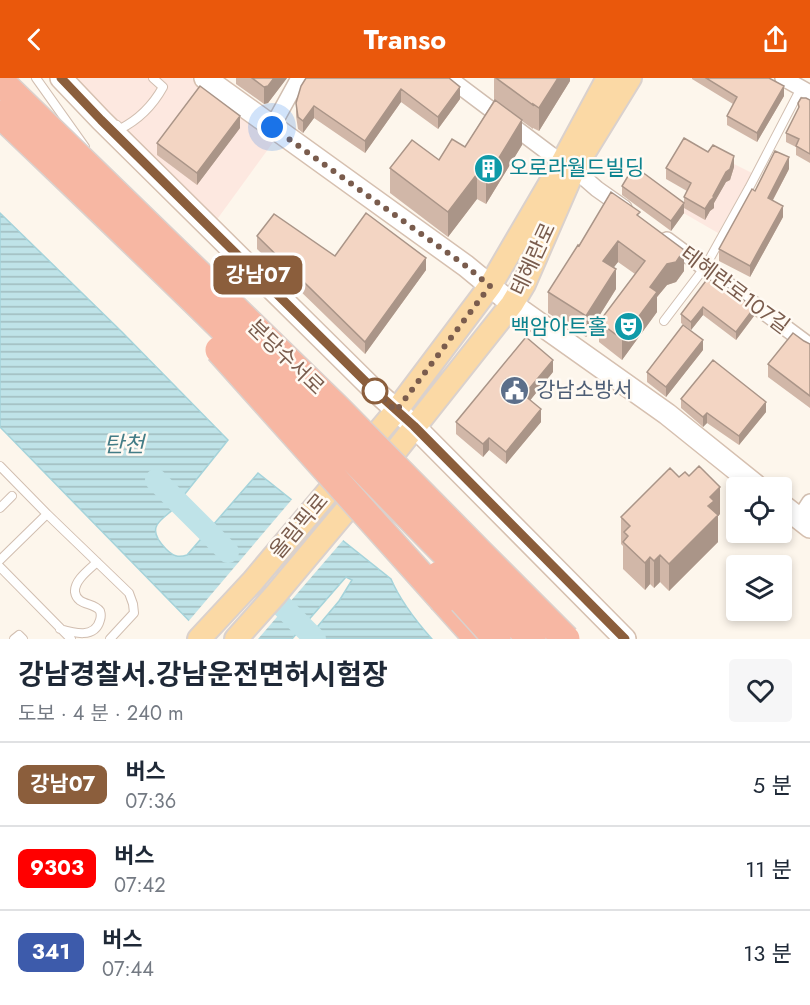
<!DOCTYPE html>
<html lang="ko">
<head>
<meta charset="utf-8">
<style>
  body { margin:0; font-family:Jost,"Noto Sans KR",sans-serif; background:#f6f6f7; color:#1f2937; height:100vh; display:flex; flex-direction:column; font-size:22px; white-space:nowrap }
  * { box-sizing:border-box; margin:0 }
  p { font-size:20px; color:#747a83 }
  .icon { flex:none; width:33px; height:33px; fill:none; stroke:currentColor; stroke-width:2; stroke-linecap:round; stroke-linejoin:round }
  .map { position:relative; height:561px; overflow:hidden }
  .drawer { display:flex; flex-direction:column; background:#fff; flex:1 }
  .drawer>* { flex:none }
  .badge { padding:0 12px; border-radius:9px; font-size:21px; line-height:39px }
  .controls { position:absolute; left:726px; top:399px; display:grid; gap:12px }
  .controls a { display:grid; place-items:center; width:66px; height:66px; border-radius:6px; background:#fff; box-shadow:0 3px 9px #0003; font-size:30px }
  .you { position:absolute; width:30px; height:30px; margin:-15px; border:4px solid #fff; border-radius:50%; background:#1a73e8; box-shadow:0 0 0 9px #1a73e833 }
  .map>.badge { position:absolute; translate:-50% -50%; box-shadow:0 0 0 3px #fff }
  .round { display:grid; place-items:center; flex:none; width:63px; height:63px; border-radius:6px; background:#f6f6f7 }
  .head { display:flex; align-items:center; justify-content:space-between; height:102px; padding:0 18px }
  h1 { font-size:28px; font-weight:700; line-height:45px }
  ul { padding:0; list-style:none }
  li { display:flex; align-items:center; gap:18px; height:84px; padding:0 18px; border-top:2px solid #e0e1e3 }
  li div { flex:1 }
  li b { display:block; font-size:22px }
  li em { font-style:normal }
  li .badge { min-width:66px; font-weight:700; text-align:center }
  header { display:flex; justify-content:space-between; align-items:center; height:78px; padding:0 18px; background:#ea580c; color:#fff; font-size:27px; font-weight:700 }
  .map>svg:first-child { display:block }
</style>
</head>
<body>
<header><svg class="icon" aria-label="back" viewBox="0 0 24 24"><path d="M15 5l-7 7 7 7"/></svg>Transo<svg class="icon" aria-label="share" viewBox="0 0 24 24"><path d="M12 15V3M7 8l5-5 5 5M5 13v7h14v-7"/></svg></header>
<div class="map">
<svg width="810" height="561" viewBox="0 0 810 561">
  <defs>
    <pattern id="water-rules" width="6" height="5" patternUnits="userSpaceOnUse" patternTransform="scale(1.5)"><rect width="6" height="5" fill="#bfe3e8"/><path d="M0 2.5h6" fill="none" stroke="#a0bbbe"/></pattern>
  </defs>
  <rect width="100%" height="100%" fill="#fdf6ec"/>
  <path fill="#fde8e0" d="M75 0H192L274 63 213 147Z
    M712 75 752 95 718 155 680 133Z"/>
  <path fill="url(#water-rules)" stroke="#a5d3da" stroke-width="1.5" d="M0 135 122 254 228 362C210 385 191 408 173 431 169 436 160 441 157 447 152 456 160 465 166 471 173 478 178 480 187 477L258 395 391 501C401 524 415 542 432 561H307L339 523 352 502 346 499 292 561H207L0 349Z"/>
  <path fill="#fdf6ec" d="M294 419 345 460 258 561H203L187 545Z"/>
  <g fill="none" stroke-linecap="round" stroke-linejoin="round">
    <path stroke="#bfe3e8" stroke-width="22" d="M156 402 228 474
      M281 527 315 561"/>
    <defs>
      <path id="lane" d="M36 0 85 69
        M117 47 120 51C138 42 153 27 163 9L153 0
        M664 243 705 189 749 110 801 10
        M0 388 47 436 129 515 133 526 134 535 110 561
        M0 430 12 418
        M0 482 47 436
        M0 489 71 561
        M60 551C74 555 95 561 100 542 101 539 101 536 100 533 94 524 77 528 75 514 74 502 90 491 97 484
        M14 561 19 557 23 561"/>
      <path id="street" d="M449 0 562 85
        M783 0 810 15
        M272 49 299 0
        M574 91 597 111 624 130
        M667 162 810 268
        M799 441 810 424"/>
      <path id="secondary" d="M61 0 101 42 374 312 414 348 625 561
        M205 0 466 188 512 226 667 336 759 410
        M782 427 810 449"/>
      <path id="primary" d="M199 561 253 503 396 333 490 208 562 85 608 0
        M236 561 276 516 394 375 512 226 524 206 574 91 630 0"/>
      <path id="highway" d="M443 522 478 561"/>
    </defs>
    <use href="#lane" stroke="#d1beb0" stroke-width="10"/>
    <use href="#street" stroke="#d1beb0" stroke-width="18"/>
    <use href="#secondary" stroke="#d6c0b0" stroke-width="24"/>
    <use href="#primary" stroke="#dad1cd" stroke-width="26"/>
    <use href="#highway" stroke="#dad1cd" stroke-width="30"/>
    <use href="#lane" stroke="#fff" stroke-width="8"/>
    <use href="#street" stroke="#fff" stroke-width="15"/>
    <use href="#secondary" stroke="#fff" stroke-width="21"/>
    <use href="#primary" stroke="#fbd9a5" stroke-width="22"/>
    <use href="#highway" stroke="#f7b7a3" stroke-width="27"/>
    <defs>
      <path id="highway-bridge" d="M0 3 337 330 481 476 566 561
        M0 36C93 125 186 213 277 304 362 389 445 478 532 561
        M219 272 443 522
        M439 497 497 561"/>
    </defs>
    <use href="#highway-bridge" stroke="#dad1cd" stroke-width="30" stroke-linecap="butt"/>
    <use href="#highway-bridge" stroke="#f7b7a3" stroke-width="27"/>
  </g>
  <path fill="#d1b7a8" d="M236 0H287L268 25 264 26 236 6Z
    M449 0 460 21 438 51 401 24 365 75 314 40 303 55 298 51 296 38V25Z
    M494 0H570V3L539 53 533 50V51L522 43V67L486 126 477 121 448 159 390 115V90L439 82 465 69 494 22Z
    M692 0H769L784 18 757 64 727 47V38L733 26 692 1Z
    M810 22V85L796 77V69L786 64V55L798 31V25Z
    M240 50 197 107 157 77V65Z
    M734 89 730 102 726 104 714 125V130L710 133 705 142 684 130V135L671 153 622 117V108L684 125V119L687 113 666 101V90Z
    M789 91 773 122 783 139 750 199 719 183V171L755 113Z
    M640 140 684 193 676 204 667 207 657 219V234L622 282 599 264V244L635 196 618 184 614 189 616 211 586 259 548 235V214L579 168Z
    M257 158 335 178 426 192 365 276 257 171Z
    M708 200 754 238 736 262 703 237 691 252 681 245V236Z
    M804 263 810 266V330L768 299V286Z
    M703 272 666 319 647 304V294Z
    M553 294 530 322 541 344 506 386 489 372 483 379 456 356V344Z
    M681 321 766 334 739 367 707 345 703 349 681 330Z
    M679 399 720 436 718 438V464L669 513 660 504 654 510 650 506 645 512 623 491V468L621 466V439Z"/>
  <path fill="#aa9588" d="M274 0H287L268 25 264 26V9Z
    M558 0H570V3L539 53V30Z
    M784 8V18L757 64V55Z
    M460 9V21L438 51V39Z
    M401 11V24L365 75V63Z
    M314 28V40L303 55V43Z
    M240 38V50L197 107V95Z
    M522 42V67L486 126V101Z
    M734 78V89L730 102 726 104 714 125V130L710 133 705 142V131Z
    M789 79V91L768 131V120Z
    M477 96V121L448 159V134Z
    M684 125V135L671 153V143Z
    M783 128V139L750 199V188Z
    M618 163V184L603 203V183Z
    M684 172V193L676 204 667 207 657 219V234L622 282V261L650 209 667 186Z
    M426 180V192L365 276V264Z
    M616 191V211L586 259V238Z
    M703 229V237L691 252V244Z
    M754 230V238L736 262V254Z
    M703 262V272L666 319V309Z
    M553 282V294L524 330V317Z
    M766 324V334L739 367V358Z
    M541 331V344L506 386V374Z
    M707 335V345L703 349V339Z
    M489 360V372L483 379V366Z
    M720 409V436L718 438V464L669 513V486L708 428 710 419Z
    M660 477V504L654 510V483Z
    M650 479V506L645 512V485Z"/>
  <path fill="#f3d5c3" stroke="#aa9588" stroke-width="1.5" d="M252 0H274L268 8 264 9Z
    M306 0H449L460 9 438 39 401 11 365 63 314 28 303 43 298 39 296 25 301 8Z
    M496 0H558L539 30 533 26V27Z
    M706 0H769L784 8 757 55 727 38 737 19Z
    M200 8 240 38 197 95 157 65Z
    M801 20H806L810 22V76L796 68 799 61 786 55 799 29 798 25Z
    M495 22 522 42 486 101 477 96 448 134 390 90 412 62 439 82 452 61 465 69Z
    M684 60 708 74 713 67 734 78 730 91 726 94 713 118 714 119 710 123 705 131 684 119 691 105 666 90Z
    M775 73 789 79 768 120 783 128 750 188 719 171 752 111 755 113Z
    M634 88 684 125 671 143 622 108Z
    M611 114 640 134 637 137 684 172 676 184 667 186 650 209 657 214 622 261 599 244 645 183 618 163 603 183 616 191 586 238 548 214 578 167 579 168Z
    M366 135 426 180 365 264 257 158 274 136 335 178Z
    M708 200 725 213 728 210 754 230 736 254 703 229 691 244 681 236Z
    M683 247 703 262 666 309 647 294Z
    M793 255 804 263 810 266V318L768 286Z
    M526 259 553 282 524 317 541 331 506 374 489 360 483 366 456 344Z
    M713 282 766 324 739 358 707 335 703 339 681 321Z
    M699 388 720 409 710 419 714 423 708 428 718 437 669 486 660 477 654 483 650 479 645 485 623 464 628 458 624 454 630 448 621 439 670 390 679 399 685 394 689 398Z"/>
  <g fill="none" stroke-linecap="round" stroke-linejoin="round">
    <defs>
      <path id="line" d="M61 0 101 42 374 312 414 348 625 561"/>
    </defs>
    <use href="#line" stroke="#fff" stroke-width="14"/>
    <use href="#line" stroke="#8b5e3c" stroke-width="9"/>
    <path stroke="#7a5c4d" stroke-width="6" stroke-dasharray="0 10.8" d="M272 49 466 188 490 208 396 333 374 312 375 313"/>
  </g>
  <defs>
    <symbol id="building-disc" viewBox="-11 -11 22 22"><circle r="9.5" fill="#0f9aa8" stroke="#fffaf3"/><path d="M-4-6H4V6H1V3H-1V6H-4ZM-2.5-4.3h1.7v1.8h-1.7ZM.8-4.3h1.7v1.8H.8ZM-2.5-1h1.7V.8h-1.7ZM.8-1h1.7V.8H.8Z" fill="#fff"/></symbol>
    <symbol id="theatre-disc" viewBox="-11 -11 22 22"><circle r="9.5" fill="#0f9aa8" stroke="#fffaf3"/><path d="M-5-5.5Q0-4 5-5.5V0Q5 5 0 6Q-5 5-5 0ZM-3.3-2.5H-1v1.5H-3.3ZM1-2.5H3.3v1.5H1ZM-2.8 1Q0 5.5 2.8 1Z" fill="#fff"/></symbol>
    <symbol id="civic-disc" viewBox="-11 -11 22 22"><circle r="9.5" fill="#5c6f8a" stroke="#fffaf3"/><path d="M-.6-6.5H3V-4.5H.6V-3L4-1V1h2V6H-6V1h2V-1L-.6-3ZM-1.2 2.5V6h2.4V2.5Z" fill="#fff"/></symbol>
  </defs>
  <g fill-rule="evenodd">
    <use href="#building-disc" x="472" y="74" width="33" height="33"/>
    <use href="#theatre-disc" x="612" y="232" width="33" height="33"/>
    <use href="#civic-disc" x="498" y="296" width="33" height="33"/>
  </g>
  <circle fill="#fff" stroke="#8b5e3c" stroke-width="3" cx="375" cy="313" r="12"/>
  <g text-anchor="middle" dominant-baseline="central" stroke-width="5" stroke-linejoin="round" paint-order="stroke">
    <g font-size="21" fill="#0d838f" stroke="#fffaf3" text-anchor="start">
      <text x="509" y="90">오로라월드빌딩</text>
      <text x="607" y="249" text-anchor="end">백암아트홀</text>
    </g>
    <g font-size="21" fill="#7a5c4d" stroke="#fffaf3">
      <text transform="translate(533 181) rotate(-65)">테헤란로</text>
      <text transform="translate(735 212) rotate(37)">테헤란로107길</text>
      <text transform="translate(286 279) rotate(44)">분당수서로</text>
      <text transform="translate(299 448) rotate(-50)">올림픽로</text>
    </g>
    <g font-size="21" fill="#4e5e75" stroke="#fffaf3" text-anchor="start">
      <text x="536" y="312">강남소방서</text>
    </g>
    <g font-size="22" font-style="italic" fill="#437c86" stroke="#fffaf3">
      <text x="124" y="366">탄천</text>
    </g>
  </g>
</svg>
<div class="controls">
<a><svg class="icon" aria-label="locate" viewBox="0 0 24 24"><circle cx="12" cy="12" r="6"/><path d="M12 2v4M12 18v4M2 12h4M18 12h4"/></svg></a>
<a><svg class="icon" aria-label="layers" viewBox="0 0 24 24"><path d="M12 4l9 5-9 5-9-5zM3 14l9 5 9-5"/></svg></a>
</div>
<div class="you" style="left:272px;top:49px"></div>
<b class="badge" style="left:258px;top:197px;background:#8b5e3c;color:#fff">강남07</b>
</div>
<section class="drawer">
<div class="head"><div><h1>강남경찰서.강남운전면허시험장</h1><p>도보 · 4 분 · 240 m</p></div><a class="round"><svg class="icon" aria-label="heart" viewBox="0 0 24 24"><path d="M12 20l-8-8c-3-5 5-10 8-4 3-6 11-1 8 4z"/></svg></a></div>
<ul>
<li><span class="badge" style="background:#8b5e3c;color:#fff">강남07</span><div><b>버스</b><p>07:36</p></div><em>5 분</em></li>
<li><span class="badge" style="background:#f00;color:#fff">9303</span><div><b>버스</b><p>07:42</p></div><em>11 분</em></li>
<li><span class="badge" style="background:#3d5bab;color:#fff">341</span><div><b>버스</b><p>07:44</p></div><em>13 분</em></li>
</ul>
</section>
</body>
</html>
